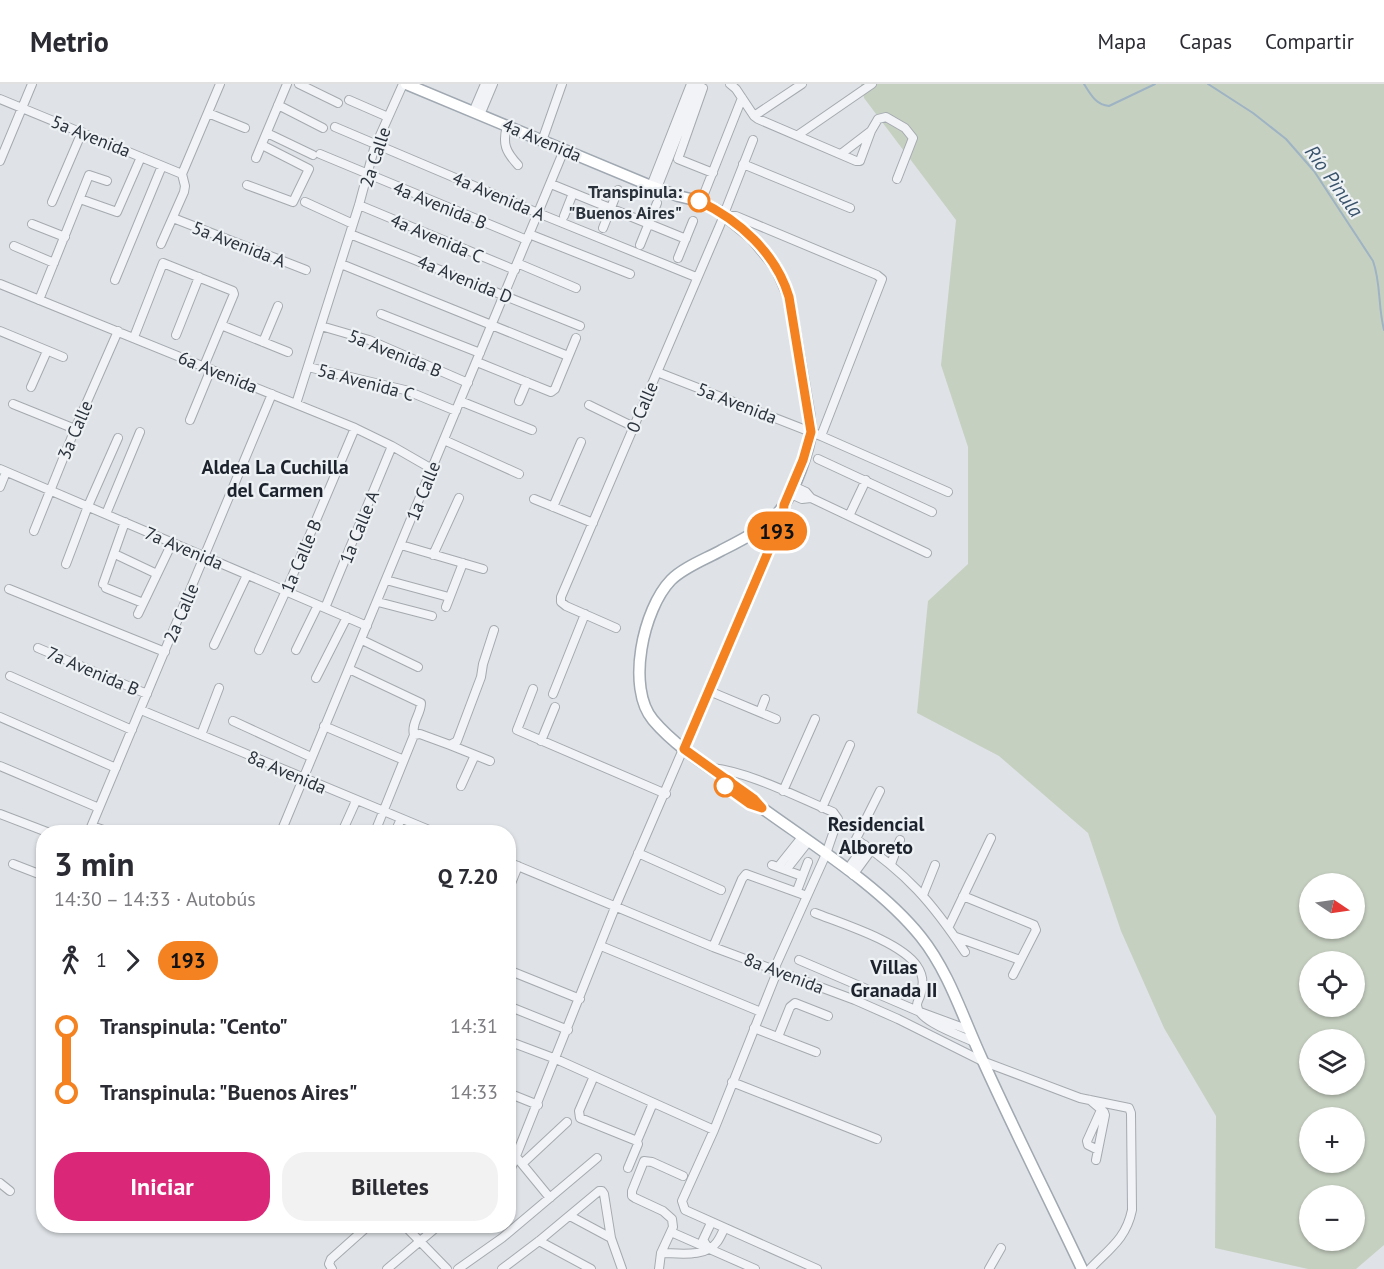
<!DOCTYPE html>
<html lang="es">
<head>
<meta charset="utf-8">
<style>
  body { margin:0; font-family:"PT Sans",sans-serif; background:#f2f2f3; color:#2b2b33; height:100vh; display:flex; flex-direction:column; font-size:22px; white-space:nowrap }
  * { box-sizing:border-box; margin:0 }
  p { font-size:20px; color:#7c7c81 }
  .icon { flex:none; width:33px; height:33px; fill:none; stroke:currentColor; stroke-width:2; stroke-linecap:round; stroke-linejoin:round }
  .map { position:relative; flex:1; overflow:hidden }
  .panel { position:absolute; left:36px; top:741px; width:480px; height:408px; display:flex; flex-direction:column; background:#fff; border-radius:24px; box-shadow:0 2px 4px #0004 }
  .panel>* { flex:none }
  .badge { padding:0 12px; border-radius:20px; font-size:21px; line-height:39px }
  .needle { width:39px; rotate:103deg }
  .controls { position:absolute; left:1299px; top:789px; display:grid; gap:12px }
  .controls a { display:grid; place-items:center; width:66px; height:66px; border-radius:50%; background:#fff; box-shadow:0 2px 4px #0004; font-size:30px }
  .map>.badge { position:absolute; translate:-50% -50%; box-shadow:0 0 0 3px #fff }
  .legs { display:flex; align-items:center; gap:9px; height:66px; padding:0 18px; font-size:20px }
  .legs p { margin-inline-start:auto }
  .summary { display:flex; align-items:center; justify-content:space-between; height:102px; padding:0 18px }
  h1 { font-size:33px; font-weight:700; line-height:45px }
  .button { display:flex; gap:12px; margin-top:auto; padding:12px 18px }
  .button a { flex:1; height:69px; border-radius:24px; background:#db2777; color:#fff; font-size:24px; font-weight:700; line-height:69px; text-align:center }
  .button a+a { background:#f2f2f3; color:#2b2b33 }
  ul { padding:0 18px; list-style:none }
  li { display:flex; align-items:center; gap:21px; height:66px; font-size:22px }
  li i { display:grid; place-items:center; width:9px; height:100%; margin:0 8px; background:currentColor }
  li i::after { content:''; width:15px; height:15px; margin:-8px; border:4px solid; border-radius:50%; background:#fff }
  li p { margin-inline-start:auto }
  li:first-child i { background:linear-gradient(#0000 50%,currentColor 0) }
  li:last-child i { background:linear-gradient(currentColor 50%,#0000 0) }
  header { display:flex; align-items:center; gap:36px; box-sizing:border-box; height:84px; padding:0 30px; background:#fff; border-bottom:2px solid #e1e1e2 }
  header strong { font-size:28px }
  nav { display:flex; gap:33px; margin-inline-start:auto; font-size:21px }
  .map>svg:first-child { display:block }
</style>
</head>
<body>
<header>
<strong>Metrio</strong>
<nav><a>Mapa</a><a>Capas</a><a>Compartir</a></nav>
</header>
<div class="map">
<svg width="1384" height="1185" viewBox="0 0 1384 1185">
  <rect width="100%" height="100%" fill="#dfe3e7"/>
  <path fill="#c6d0c1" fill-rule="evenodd" d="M861 0H1384V1161L1356 1185H1308L1215 1164 1216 1032 1164 944 1121 847 1088 749 999 672 917 629 928 517 968 480V363L941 281 956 136 864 14ZM1310 800H1354V844H1310ZM1310 878H1354V922H1310ZM1310 956H1354V1000H1310ZM1310 1034H1354V1078H1310ZM1310 1112H1354V1156H1310Z"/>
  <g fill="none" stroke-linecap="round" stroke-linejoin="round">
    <path stroke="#9eb3c3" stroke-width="2" d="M1084 0C1091 11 1096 21 1109 22L1155 0
      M1208 0 1253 29 1286 55 1314 87 1373 177C1381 199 1378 223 1384 246"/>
    <defs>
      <path id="minor" d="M299 0 338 19
        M730 0 736 5 754 32 758 35 856 77H860L861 74 871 47
        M703 4 678 75 713 89
        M0 15 182 90
        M349 16 388 33
        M278 21 323 44
        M473 28 485 0
        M208 29 245 44
        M480 31 493 0
        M754 32 802 0
        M507 42C502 60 506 68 518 81
        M335 43 538 129 696 193
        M267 49 313 71
        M798 51 872 0
        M542 57 562 0
        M320 70 527 156
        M841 70 871 47 878 35 886 33 905 44 913 54 897 95
        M256 74 287 0
        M0 77 32 0
        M743 80 850 124
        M551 100 686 155
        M247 101 293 118 309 85 262 61
        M651 102 691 0
        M657 104 698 0
        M704 110 742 14
        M80 115 117 128 141 73
        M52 118 82 48
        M305 118 353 140
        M359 121 515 186
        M724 130 753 56
        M564 132 573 109
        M726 132H736L877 191 882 195 821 352
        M173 134 306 186
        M32 140 65 153
        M603 144 618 106
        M350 150 580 242
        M529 150 630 190
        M161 160 184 108 185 102 182 90 220 0
        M640 161 657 119
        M14 162 54 179
        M678 174 693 137
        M517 179 576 204
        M341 180 568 272
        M115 196 162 82
        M0 200 355 344 392 362 432 385
        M39 216 89 91 107 97
        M381 230 480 269
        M221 241 288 268
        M321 242 369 256 468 299
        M0 247 63 273
        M176 251 199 193
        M134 253 163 179 233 207 234 210 204 282
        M263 258 278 222
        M477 278 551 308 555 305 576 254
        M308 283 405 306 456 327
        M657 288 821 352 948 408
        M31 303 47 267
        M460 317 532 346
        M519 317 527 298
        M13 320 75 345
        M296 320 359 121 374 65 403 0
        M589 321 634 343
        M190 336 211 285
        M444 356 519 390
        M818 375 932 428
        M0 385 367 542
        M793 402 806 408 811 414 927 469
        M0 403 6 388
        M789 409 802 415 811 414
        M534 415 593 439
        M553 423 581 358
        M106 430 140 348
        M849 432 866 396
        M34 447 75 345 118 247
        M401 461 483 485
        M433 471 459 414
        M119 472 157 490
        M66 480 88 422 118 354
        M386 496 445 512
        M103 500 125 438
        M106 504 143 519
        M9 505 165 568
        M378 518 432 532
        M446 523 463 479
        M325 524 392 362
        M138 530 172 459
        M616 544 566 522 561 518V513L723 134
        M362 556 418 583
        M214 561 247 491
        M38 564 147 610
        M259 566 289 500 355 344
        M296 566 318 521
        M349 585 421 619C421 630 411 639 414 651
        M10 592 132 646
        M316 594 347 533
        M533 605 517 646 666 710
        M709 607 776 635
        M553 610 585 530
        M141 626 434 748
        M760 628 765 615
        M0 633 116 684
        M233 637 311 673
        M324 642 404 676
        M201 651 219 604
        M541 657 555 623
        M450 661 490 677
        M0 682 99 724
        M712 684C750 688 797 713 833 728L838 735 826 770 776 881 775 893 714 1046 682 1117 685 1126 817 1185
        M461 702 475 671
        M783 707 815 635
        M880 707 856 755C907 790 931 817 965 868
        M822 724 850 661
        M0 730 47 748
        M92 742 109 748
        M89 748 272 310
        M281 748 564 66
        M342 748 356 717
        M375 748 414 651 420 650 450 661 457 657 481 593 483 580 494 546
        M395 748 401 735
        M638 769 721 806
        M508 778 713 863 855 916 898 935 982 977 1080 1014 1129 1024 1131 1029 1132 1126C1126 1155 1109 1165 1090 1185
        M13 780 44 792
        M891 780 900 756
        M772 781 802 792
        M778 783 802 753
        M786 786 808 758
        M847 786 865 761
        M853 791 872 765
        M798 804 808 778
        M508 807 518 782
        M923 811 935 781
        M963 812 1034 841 1036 846 1013 891
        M815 829C843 840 901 858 917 882 924 892 924 901 920 912 919 915 917 918 917 921 917 937 962 952 974 958
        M949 842 991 754
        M956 853 1020 876
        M601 862 761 928
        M713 863 742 795 746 790 807 812
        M799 876 920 928 969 946
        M508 886 580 915
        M508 922 568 946
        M754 944 816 968
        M778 953 790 923 795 919 828 932
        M508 957 556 975 714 1046
        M594 992 579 1027 580 1034 637 1057
        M732 998 877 1055
        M508 1009 538 1021
        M1090 1016 1104 1028 1105 1031 1096 1076
        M1098 1066 1088 1061 1087 1057 1101 1026
        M518 1075 550 1114
        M523 1079 567 1038
        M628 1084 638 1060 637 1057 653 1019
        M508 1092 616 821 783 433 784 421
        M0 1099 10 1107
        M570 1132 611 1154
        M405 1142 447 1185
        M671 1148 755 1185
        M539 1157 591 1185
        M709 1165 703 1156 711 1139
        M661 1169C678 1169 706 1174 717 1158 720 1154 722 1149 724 1145
        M332 1185 329 1180 331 1175 368 1142
        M387 1185 438 1142
        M458 1185 502 1154 597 1074
        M502 1185 539 1157 599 1107H602L604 1110 611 1154 622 1185
        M659 1185 661 1169 673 1143 672 1135 663 1127 635 1114 632 1112V1107L644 1077 652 1078 683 1092
        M989 1185 1001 1164"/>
      <path id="major" d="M406 0 651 102 678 112 699 117 719 127 752 154 776 183 789 213 809 330C809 336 811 342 811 348 809 367 795 405 784 421 770 442 744 455 722 466 706 475 684 483 671 496 643 525 626 604 653 636 680 668 721 690 754 715L762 724C813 761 881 803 921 853 949 888 963 934 982 975 1014 1046 1049 1115 1082 1185"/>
    </defs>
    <use href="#minor" stroke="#a5aab0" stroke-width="10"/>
    <use href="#major" stroke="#a0a8b1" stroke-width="13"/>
    <use href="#minor" stroke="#f2f3f6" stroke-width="8"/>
    <use href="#major" stroke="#fff" stroke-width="10"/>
  </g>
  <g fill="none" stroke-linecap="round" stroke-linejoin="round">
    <defs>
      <path id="line-1" d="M699 117C739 136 776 169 789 213L811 348 803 376 784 421 783 433 684 665 754 715 762 724 750 720 725 702"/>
    </defs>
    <use href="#line-1" stroke="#fff" stroke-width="14"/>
    <use href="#line-1" stroke="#f58220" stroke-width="9"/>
  </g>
  <g fill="#fff" stroke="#f58220" stroke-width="3">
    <circle cx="699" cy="117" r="10"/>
    <circle cx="725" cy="702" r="10"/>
  </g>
  <g text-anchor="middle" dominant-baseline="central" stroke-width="4.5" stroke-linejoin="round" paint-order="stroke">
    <g font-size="18" fill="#2a323c" stroke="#eff2f5">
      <text transform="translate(91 52) rotate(22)">5a Avenida</text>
      <text transform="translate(542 56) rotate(23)">4a Avenida</text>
      <text transform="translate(375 73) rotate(-72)">2a Calle</text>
      <text transform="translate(499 112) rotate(23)">4a Avenida A</text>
      <text transform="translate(440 121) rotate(22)">4a Avenida B</text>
      <text transform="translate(437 154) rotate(23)">4a Avenida C</text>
      <text transform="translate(239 160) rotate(21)">5a Avenida A</text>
      <text transform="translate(465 195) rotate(22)">4a Avenida D</text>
      <text transform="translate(395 269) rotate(22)">5a Avenida B</text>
      <text transform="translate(218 288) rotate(22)">6a Avenida</text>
      <text transform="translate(366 298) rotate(15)">5a Avenida C</text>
      <text transform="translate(737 319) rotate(21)">5a Avenida</text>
      <text transform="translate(642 323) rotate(-67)">0 Calle</text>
      <text transform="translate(75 346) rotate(-67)">3a Calle</text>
      <text transform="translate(423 407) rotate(-68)">1a Calle</text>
      <text transform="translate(359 443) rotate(-68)">1a Calle A</text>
      <text transform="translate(184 464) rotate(23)">7a Avenida</text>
      <text transform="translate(301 472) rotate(-67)">1a Calle B</text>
      <text transform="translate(181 529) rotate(-67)">2a Calle</text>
      <text transform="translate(93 587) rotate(23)">7a Avenida B</text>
      <text transform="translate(287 688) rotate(23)">8a Avenida</text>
      <text transform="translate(784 889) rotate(21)">8a Avenida</text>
    </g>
    <g font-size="18" font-weight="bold" fill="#2a323c" stroke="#eff2f5" text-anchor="end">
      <text x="682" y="107">Transpinula:<tspan x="682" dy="21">"Buenos Aires"</tspan></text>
    </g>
    <g font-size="20" font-style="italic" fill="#39536b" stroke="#eff2f5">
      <text transform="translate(1334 97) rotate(54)">Río Pinula</text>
    </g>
    <g font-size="20" font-weight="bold" fill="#1c232d" stroke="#eff2f5">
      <text x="275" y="383">Aldea La Cuchilla<tspan x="275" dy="23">del Carmen</tspan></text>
      <text x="876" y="740">Residencial<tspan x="876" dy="23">Alboreto</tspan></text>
      <text x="894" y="883">Villas<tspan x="894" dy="23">Granada II</tspan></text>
    </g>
  </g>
</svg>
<div class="controls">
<a><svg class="needle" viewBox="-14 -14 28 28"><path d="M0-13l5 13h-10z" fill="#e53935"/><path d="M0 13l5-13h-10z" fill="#7c7c81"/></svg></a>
<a><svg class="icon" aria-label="locate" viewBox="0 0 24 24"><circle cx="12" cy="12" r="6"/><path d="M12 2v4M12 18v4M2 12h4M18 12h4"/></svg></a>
<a><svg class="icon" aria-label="layers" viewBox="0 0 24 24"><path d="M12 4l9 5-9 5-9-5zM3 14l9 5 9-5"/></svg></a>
<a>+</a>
<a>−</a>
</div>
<b class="badge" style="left:777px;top:447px;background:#f58220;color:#111">193</b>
<section class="panel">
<div class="summary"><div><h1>3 min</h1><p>14:30 – 14:33 · Autobús</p></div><b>Q 7.20</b></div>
<div class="legs"><svg class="icon" aria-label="walk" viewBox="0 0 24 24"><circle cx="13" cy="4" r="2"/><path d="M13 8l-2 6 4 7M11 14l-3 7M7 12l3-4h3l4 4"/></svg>1<svg class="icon" aria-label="forward" viewBox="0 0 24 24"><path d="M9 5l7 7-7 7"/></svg><b class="badge" style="background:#f58220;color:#111">193</b></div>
<ul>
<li><i style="color:#f58220"></i><b>Transpinula: &quot;Cento&quot;</b><p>14:31</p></li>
<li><i style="color:#f58220"></i><b>Transpinula: &quot;Buenos Aires&quot;</b><p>14:33</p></li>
</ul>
<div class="button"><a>Iniciar</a><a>Billetes</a></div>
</section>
</div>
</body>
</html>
